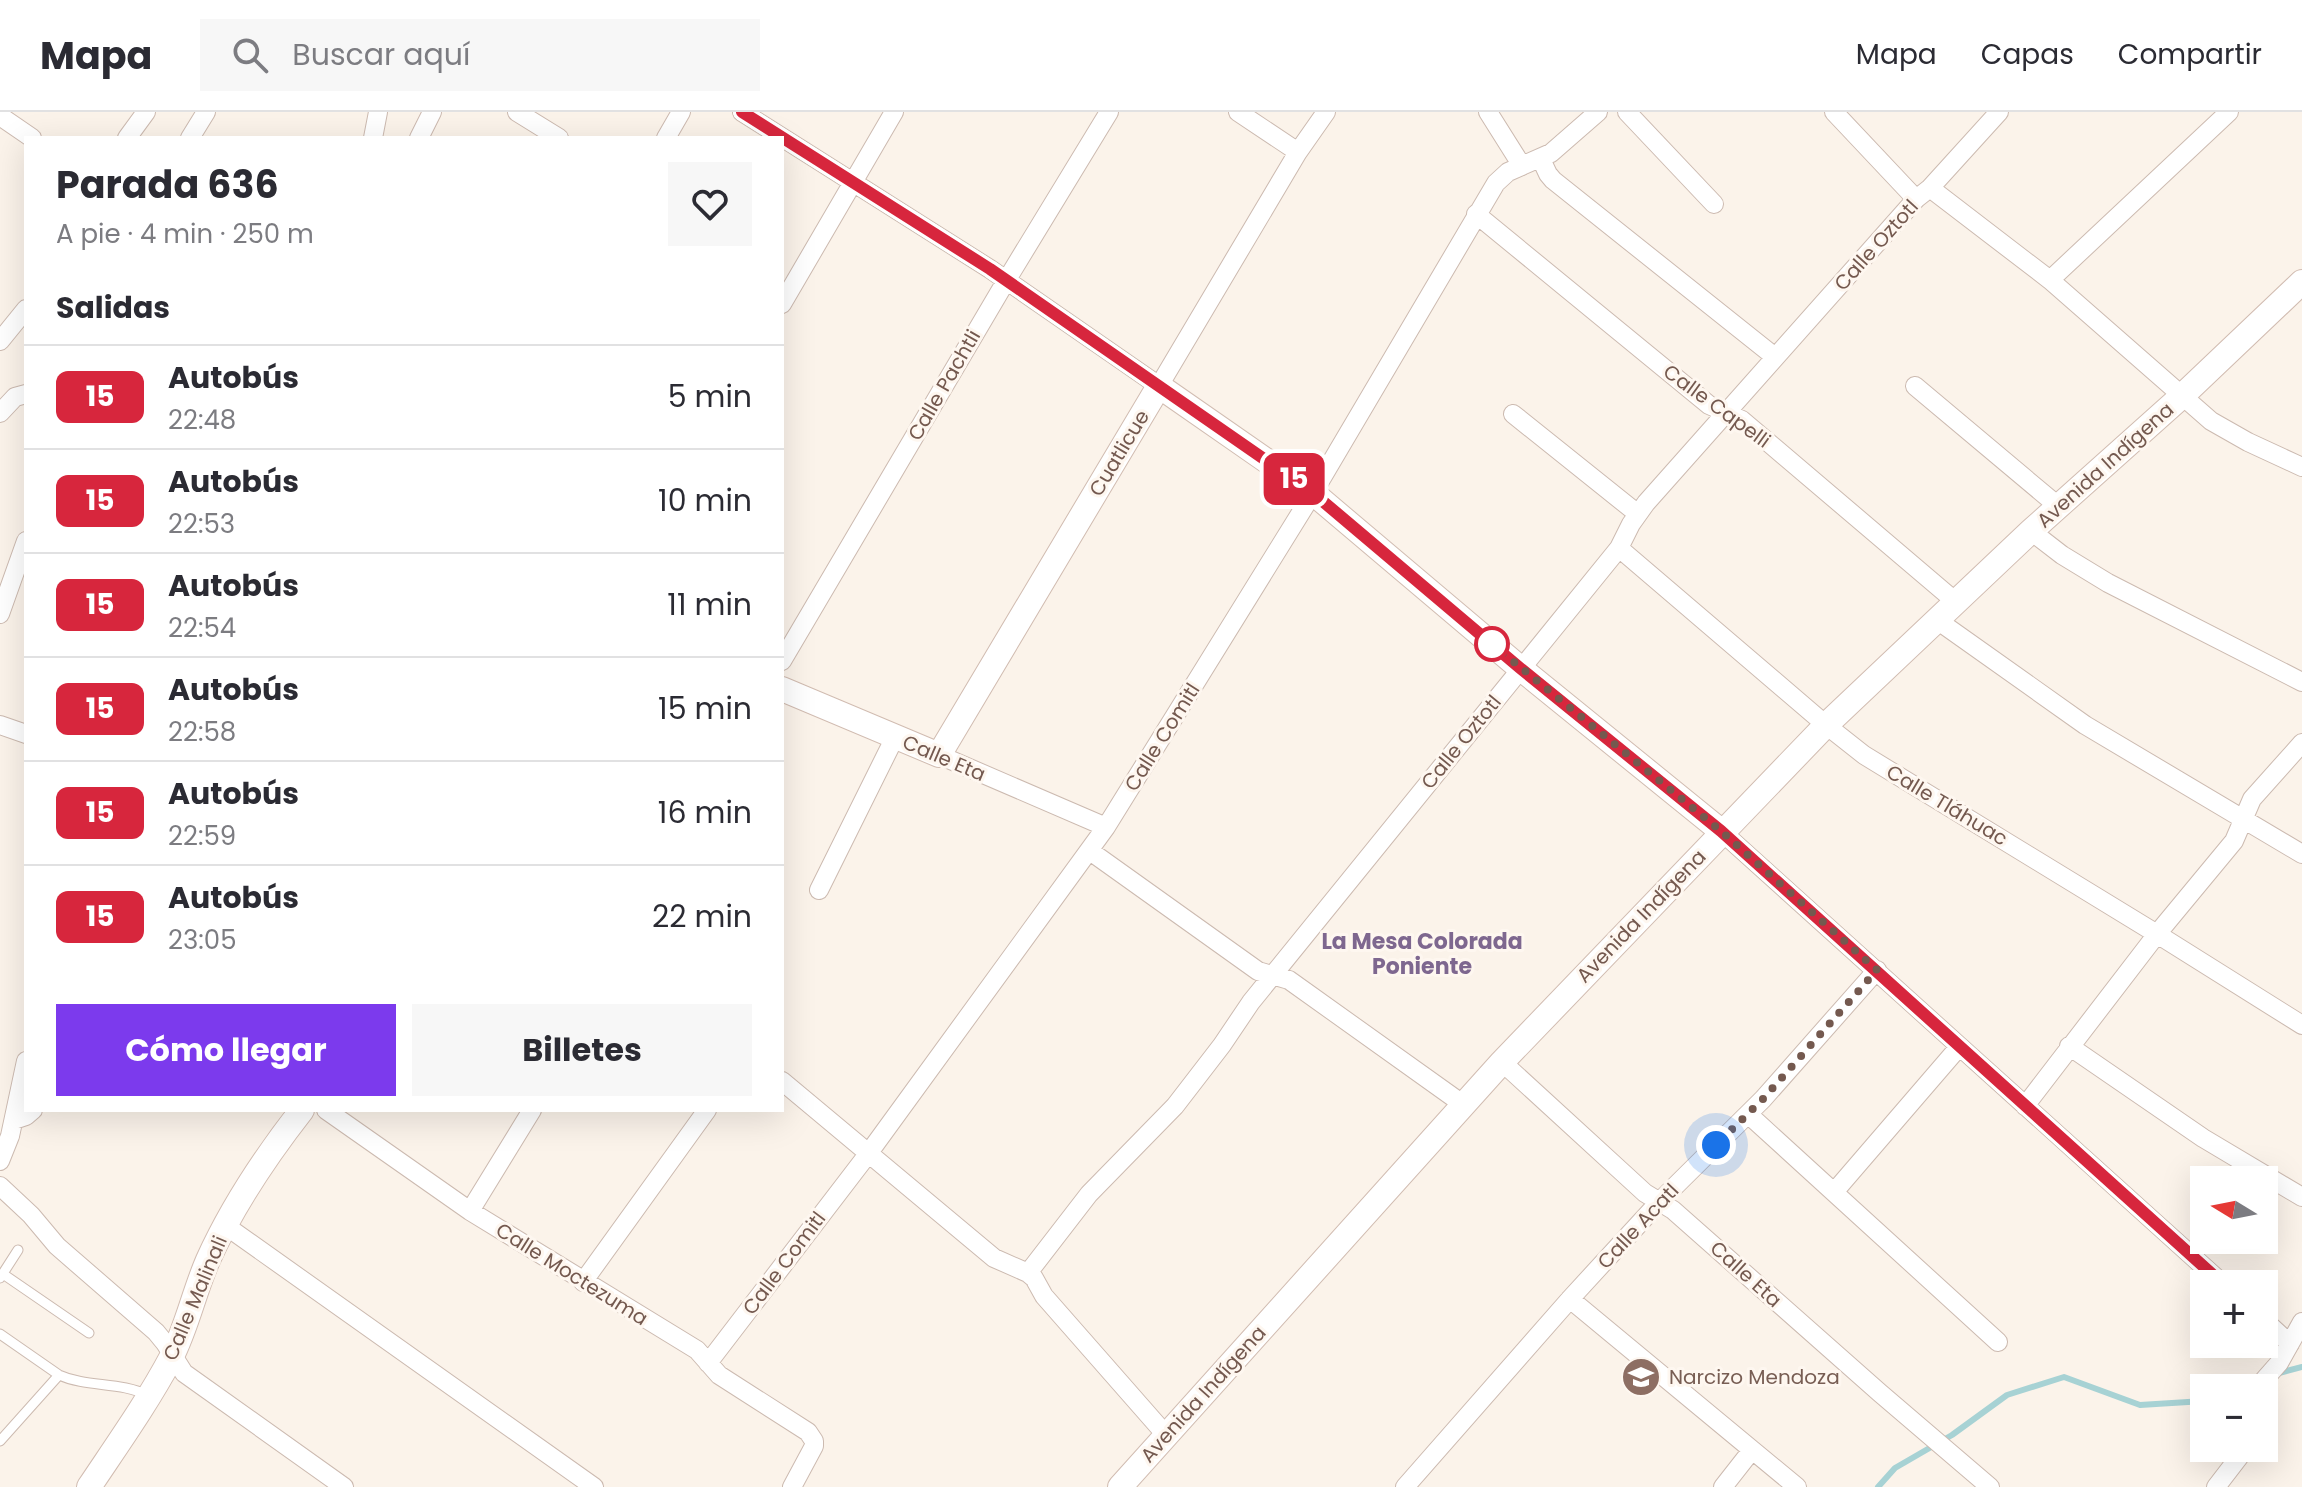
<!DOCTYPE html>
<html lang="es">
<head>
<meta charset="utf-8">
<style>
  body { margin:0; font-family:Poppins,sans-serif; background:#f7f7f7; color:#2b2b33; height:100vh; display:flex; flex-direction:column; font-size:30px; white-space:nowrap }
  * { box-sizing:border-box; margin:0 }
  p { font-size:26px; color:#7c7c81 }
  .icon { flex:none; width:44px; height:44px; fill:none; stroke:currentColor; stroke-width:2; stroke-linecap:round; stroke-linejoin:round }
  .map { position:relative; flex:1; overflow:hidden }
  .details { position:absolute; left:24px; top:24px; width:760px; height:976px; display:flex; flex-direction:column; background:#fff; border-radius:0px; box-shadow:0 8px 32px #0002 }
  .details>* { flex:none }
  .badge { padding:0 16px; border-radius:12px; font-size:28px; line-height:52px }
  .needle { width:52px; rotate:280deg }
  .tools { position:absolute; left:2190px; top:1054px; display:grid; gap:16px }
  .tools a { display:grid; place-items:center; width:88px; height:88px; border-radius:0px; background:#fff; box-shadow:0 8px 32px #0002; font-size:40px }
  .you { position:absolute; width:40px; height:40px; margin:-20px; border:6px solid #fff; border-radius:50%; background:#1a73e8; box-shadow:0 0 0 12px #1a73e833 }
  .map>.badge { position:absolute; translate:-50% -50%; box-shadow:0 0 0 4px #fff }
  h2 { padding:0 32px; font-size:30px; line-height:72px }
  .round { display:grid; place-items:center; flex:none; width:84px; height:84px; border-radius:0px; background:#f7f7f7 }
  .overview { display:flex; align-items:center; justify-content:space-between; height:136px; padding:0 32px }
  h1 { font-size:38px; font-weight:700; line-height:60px }
  .button { display:flex; gap:16px; margin-top:auto; padding:16px 32px }
  .button a { flex:1; height:92px; border-radius:0px; background:#7c3aed; color:#fff; font-size:32px; font-weight:700; line-height:92px; text-align:center }
  .button a+a { background:#f7f7f7; color:#2b2b33 }
  ul { padding:0; list-style:none }
  li { display:flex; align-items:center; gap:24px; height:104px; padding:0 32px; border-top:2px solid #e1e1e2 }
  li div { flex:1 }
  li b { display:block; font-size:30px }
  li em { font-style:normal }
  li .badge { min-width:88px; font-weight:700; text-align:center }
  header { display:flex; align-items:center; gap:48px; box-sizing:border-box; height:112px; padding:0 40px; background:#fff; border-bottom:2px solid #e1e1e2 }
  header strong { font-size:38px }
  nav { display:flex; gap:44px; margin-inline-start:auto; font-size:28px }
  .search { width:560px; height:72px; background:#f7f7f7; display:flex; align-items:center; gap:20px; box-sizing:border-box; padding:0 28px; border-radius:0px; color:#7c7c81; font-size:30px }
  .map>svg:first-child { display:block }
</style>
</head>
<body>
<header>
<strong>Mapa</strong>
<div class="search"><svg class="icon" aria-label="search" viewBox="0 0 24 24"><circle cx="10" cy="10" r="6"/><path d="M15 15l6 6"/></svg>Buscar aquí</div>
<nav><a>Mapa</a><a>Capas</a><a>Compartir</a></nav>
</header>
<div class="map">
<svg width="2302" height="1375" viewBox="0 0 2302 1375">
  <rect width="100%" height="100%" fill="#fbf3ea"/>
  <g fill="none" stroke-linecap="round" stroke-linejoin="round">
    <path stroke="#a7d2d4" stroke-width="6" d="M2279 1261 2302 1255
      M1878 1375 1895 1356 1952 1323 2007 1283 2064 1265 2140 1293 2204 1289"/>
    <defs>
      <path id="lane" d="M3 1162 89 1221
        M0 1166 18 1138
        M0 1222 59 1263C88 1276 120 1269 149 1284
        M0 1329 59 1263"/>
      <path id="street" d="M517 0 559 26
        M742 0 990 157 1159 274 1298 40 1326 0
        M1238 0 1298 40
        M1488 0 1522 54
        M1627 0 1714 92
        M1834 0 1916 87
        M0 4 32 26
        M127 26 146 0
        M190 26 206 0
        M373 26 378 0
        M419 26 432 0
        M666 26 681 0
        M1541 47 1548 62 1553 68 1775 245
        M1930 76 2050 168 2211 309 2248 330 2302 355
        M1476 102 1709 293 1742 308 1956 490
        M2050 168 2229 0
        M782 192 894 0
        M0 229 26 197
        M1915 274 2058 394
        M0 301 15 285 26 282
        M1513 302 1638 402
        M2031 419 2062 443 2108 471 2302 570
        M1619 436 1826 613 1864 643 2157 822 2302 913
        M0 502 26 429
        M1937 508 2085 613 2302 742
        M782 549 1006 169 1109 0
        M0 613 26 622
        M939 643 1106 715
        M1721 719 2223 1172
        M1090 739 1258 859 1289 868 1464 993
        M819 778 895 625
        M2069 934 2203 1026 2302 1085
        M1502 950 1645 1081 1673 1098 1880 1281 1990 1375
        M782 969 994 1146 1028 1161 1034 1166 1044 1184 1166 1323
        M2025 994 2157 822 2234 729 2252 687 2302 631
        M326 998 470 1099 697 1238 719 1263 808 1320 814 1329V1334L792 1375
        M1748 1002 1998 1230
        M14 1008 26 1004 33 998
        M0 1049 10 1024 26 949
        M0 1074 31 1103 57 1134 156 1220 165 1231 184 1261 344 1375
        M1835 1079 1959 935
        M470 1099 532 998
        M226 1114 594 1375
        M1028 1161 1089 1082 1175 994 1222 933 1251 890 1619 436 1631 412 1646 391 1916 87 1930 76 1999 0
        M583 1170 707 998
        M1570 1187 1797 1375
        M2264 1208 2290 1232
        M708 1251 868 1042 1106 715 1313 381 1496 71 1508 60 1551 41 1598 0
        M2257 1276 2279 1251 2302 1210
        M1405 1375 1570 1187 1659 1090 1763 987 1877 858
        M1723 1375 1752 1338
        M2216 1375 2246 1336"/>
      <path id="secondary" d="M782 577 939 643 1159 274 1313 381 1520 556 1721 719
        M89 1375C117 1333 147 1291 171 1246 187 1215 194 1180 208 1148 232 1095 266 1044 302 998
        M1120 1375 1502 950 1826 613 2031 419 2182 284 2302 170"/>
    </defs>
    <use href="#lane" stroke="#ccbab0" stroke-width="11"/>
    <use href="#street" stroke="#ccbab0" stroke-width="20"/>
    <use href="#secondary" stroke="#d1bcb1" stroke-width="26"/>
    <use href="#lane" stroke="#fff" stroke-width="9"/>
    <use href="#street" stroke="#fff" stroke-width="18"/>
    <use href="#secondary" stroke="#fff" stroke-width="24"/>
  </g>
  <g fill="none" stroke-linecap="round" stroke-linejoin="round">
    <defs>
      <path id="line" d="M742 0 990 157 1313 381 1520 556 1721 719 2223 1172"/>
    </defs>
    <use href="#line" stroke="#fff" stroke-width="18"/>
    <use href="#line" stroke="#d7263d" stroke-width="12"/>
    <path stroke="#74594f" stroke-width="8" stroke-dasharray="0 14.4" d="M1492 532 1721 719 1877 858 1763 987 1716 1033"/>
  </g>
  <defs>
    <symbol id="school-disc" viewBox="-11 -11 22 22"><circle r="9.5" fill="#8d6e63" stroke="#fef7f0"/><path d="M0-5L7-2L0 1L-7-2ZM-4 1L0 2.5L4 1V4Q0 6-4 4Z" fill="#fff"/></symbol>
  </defs>
  <g fill-rule="evenodd">
    <use href="#school-disc" x="1619" y="1243" width="44" height="44"/>
  </g>
  <circle fill="#fff" stroke="#d7263d" stroke-width="4" cx="1492" cy="532" r="16"/>
  <g text-anchor="middle" dominant-baseline="central" stroke-width="6" stroke-linejoin="round" paint-order="stroke">
    <g font-size="20" fill="#74594f" stroke="#fef7f0">
      <text transform="translate(1876 133) rotate(-48)">Calle Oztotl</text>
      <text transform="translate(944 273) rotate(-60)">Calle Pachtli</text>
      <text transform="translate(1717 294) rotate(36)">Calle Capelli</text>
      <text transform="translate(1119 341) rotate(-59)">Cuatlicue</text>
      <text transform="translate(2105 353) rotate(-42)">Avenida Indígena</text>
      <text transform="translate(1162 625) rotate(-58)">Calle Comitl</text>
      <text transform="translate(1461 630) rotate(-51)">Calle Oztotl</text>
      <text transform="translate(944 646) rotate(23)">Calle Eta</text>
      <text transform="translate(1947 693) rotate(31)">Calle Tláhuac</text>
      <text transform="translate(1641 804) rotate(-46)">Avenida Indígena</text>
      <text transform="translate(1638 1114) rotate(-47)">Calle Acatl</text>
      <text transform="translate(784 1151) rotate(-53)">Calle Comitl</text>
      <text transform="translate(572 1162) rotate(32)">Calle Moctezuma</text>
      <text transform="translate(1746 1162) rotate(42)">Calle Eta</text>
      <text transform="translate(195 1186) rotate(-67)">Calle Malinali</text>
      <text transform="translate(1203 1282) rotate(-48)">Avenida Indígena</text>
    </g>
    <g font-size="20" fill="#785e54" stroke="#fef7f0" text-anchor="start">
      <text x="1669" y="1265">Narcizo Mendoza</text>
    </g>
    <g font-size="22" font-weight="bold" fill="#7e678f" stroke="#fef7f0">
      <text x="1422" y="829">La Mesa Colorada<tspan x="1422" dy="25">Poniente</tspan></text>
    </g>
  </g>
</svg>
<div class="tools">
<a><svg class="needle" viewBox="-14 -14 28 28"><path d="M0-13l5 13h-10z" fill="#e53935"/><path d="M0 13l5-13h-10z" fill="#7c7c81"/></svg></a>
<a>+</a>
<a>−</a>
</div>
<div class="you" style="left:1716px;top:1033px"></div>
<b class="badge" style="left:1294px;top:367px;background:#d7263d;color:#fff">15</b>
<section class="details">
<div class="overview"><div><h1>Parada 636</h1><p>A pie · 4 min · 250 m</p></div><a class="round"><svg class="icon" aria-label="heart" viewBox="0 0 24 24"><path d="M12 20l-8-8c-3-5 5-10 8-4 3-6 11-1 8 4z"/></svg></a></div>
<h2>Salidas</h2>
<ul>
<li><span class="badge" style="background:#d7263d;color:#fff">15</span><div><b>Autobús</b><p>22:48</p></div><em>5 min</em></li>
<li><span class="badge" style="background:#d7263d;color:#fff">15</span><div><b>Autobús</b><p>22:53</p></div><em>10 min</em></li>
<li><span class="badge" style="background:#d7263d;color:#fff">15</span><div><b>Autobús</b><p>22:54</p></div><em>11 min</em></li>
<li><span class="badge" style="background:#d7263d;color:#fff">15</span><div><b>Autobús</b><p>22:58</p></div><em>15 min</em></li>
<li><span class="badge" style="background:#d7263d;color:#fff">15</span><div><b>Autobús</b><p>22:59</p></div><em>16 min</em></li>
<li><span class="badge" style="background:#d7263d;color:#fff">15</span><div><b>Autobús</b><p>23:05</p></div><em>22 min</em></li>
</ul>
<div class="button"><a>Cómo llegar</a><a>Billetes</a></div>
</section>
</div>
</body>
</html>
